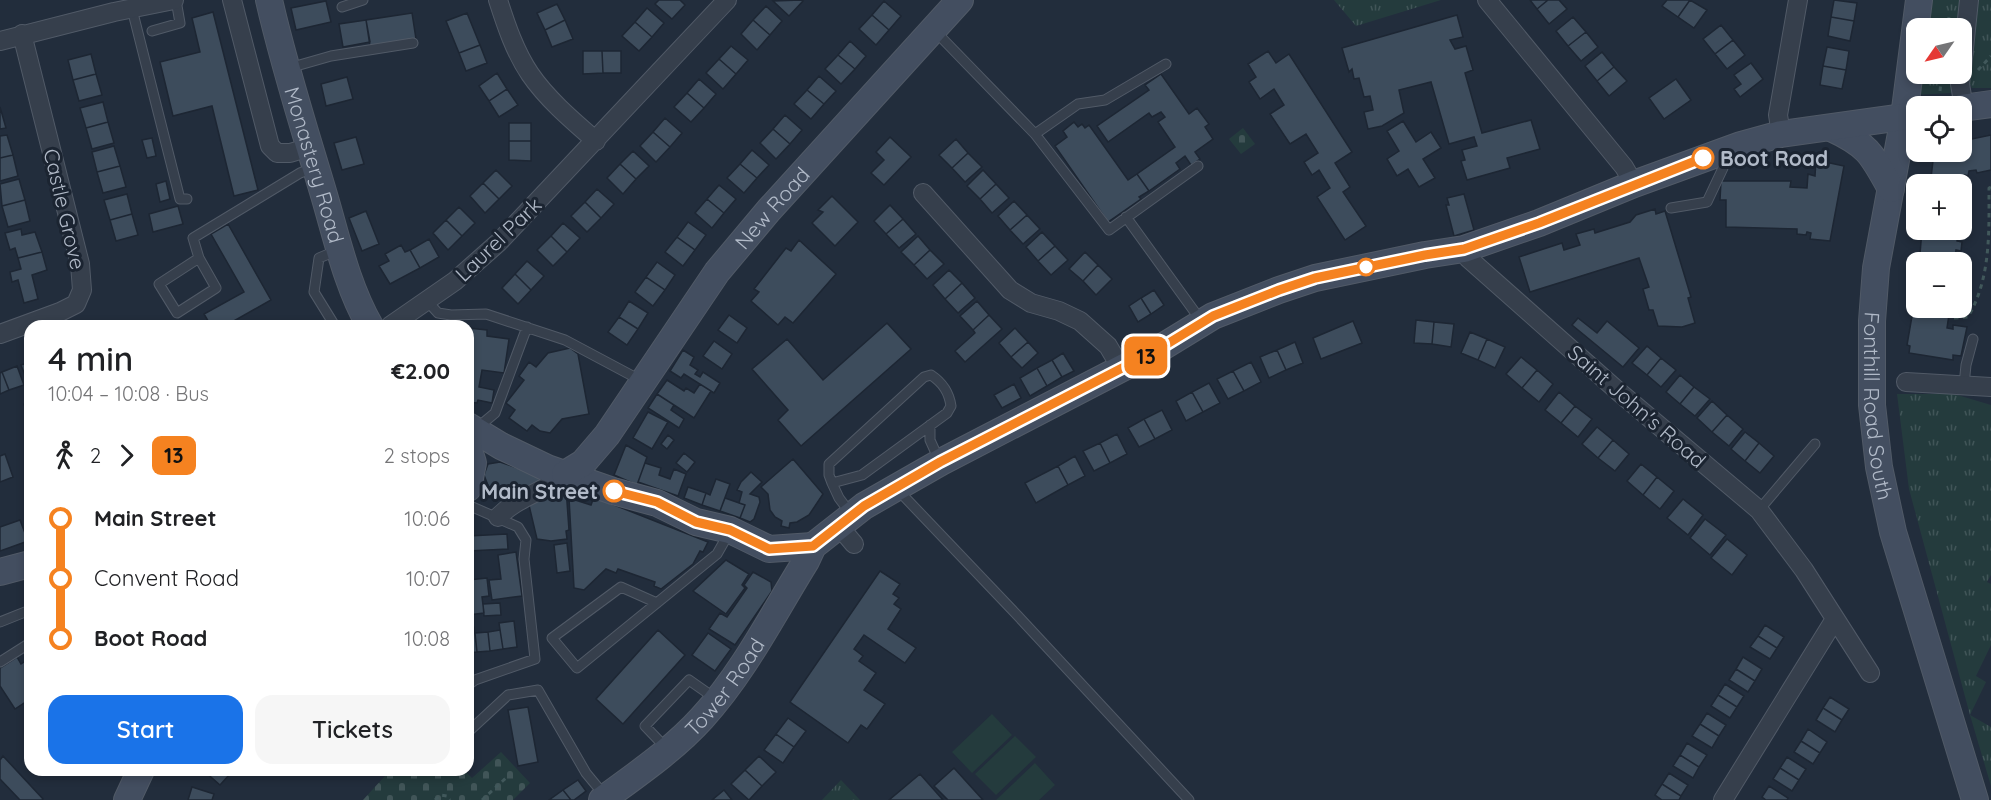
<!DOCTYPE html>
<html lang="en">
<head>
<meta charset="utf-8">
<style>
  body { margin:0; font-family:Quicksand,sans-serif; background:#f6f6f6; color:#202124; height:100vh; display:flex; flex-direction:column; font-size:22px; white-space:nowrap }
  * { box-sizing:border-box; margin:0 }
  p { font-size:20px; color:#757577 }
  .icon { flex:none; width:33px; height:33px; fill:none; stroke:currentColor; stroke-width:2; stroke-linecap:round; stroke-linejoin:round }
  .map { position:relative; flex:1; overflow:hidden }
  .side { position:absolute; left:24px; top:320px; width:450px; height:456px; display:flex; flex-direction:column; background:#fff; border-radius:18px; box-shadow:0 3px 9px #0003 }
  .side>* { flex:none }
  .badge { padding:0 12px; border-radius:9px; font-size:21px; line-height:39px }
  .needle { width:39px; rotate:236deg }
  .tools { position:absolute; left:1906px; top:18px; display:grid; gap:12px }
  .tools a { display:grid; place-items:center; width:66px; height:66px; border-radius:12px; background:#fff; box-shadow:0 3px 9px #0003; font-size:30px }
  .map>.badge { position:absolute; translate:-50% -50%; box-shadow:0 0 0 3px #fff }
  .legs { display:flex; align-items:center; gap:9px; height:66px; padding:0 24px; font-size:20px }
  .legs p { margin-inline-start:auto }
  .headline { display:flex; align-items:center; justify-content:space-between; height:102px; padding:0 24px }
  h1 { font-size:33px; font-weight:600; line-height:45px }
  .button { display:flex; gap:12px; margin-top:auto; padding:12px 24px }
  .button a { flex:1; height:69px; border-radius:18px; background:#1a73e8; color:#fff; font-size:24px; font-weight:600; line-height:69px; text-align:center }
  .button a+a { background:#f6f6f6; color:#202124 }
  ul { padding:0 24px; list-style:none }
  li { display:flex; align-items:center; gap:21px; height:60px; font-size:22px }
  li i { display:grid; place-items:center; width:9px; height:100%; margin:0 8px; background:currentColor }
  li i::after { content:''; width:15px; height:15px; margin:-8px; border:4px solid; border-radius:50%; background:#fff }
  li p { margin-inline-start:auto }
  li:first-child i { background:linear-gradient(#0000 50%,currentColor 0) }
  li:last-child i { background:linear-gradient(currentColor 50%,#0000 0) }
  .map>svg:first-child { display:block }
</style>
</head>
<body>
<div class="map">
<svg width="1991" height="800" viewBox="0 0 1991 800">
  <defs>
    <pattern id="grass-tufts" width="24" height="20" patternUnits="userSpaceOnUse" patternTransform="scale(1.5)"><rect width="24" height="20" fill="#243b3d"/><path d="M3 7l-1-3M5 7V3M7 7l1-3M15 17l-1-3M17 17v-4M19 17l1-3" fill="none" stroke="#415558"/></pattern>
    <pattern id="cemetery-stones" width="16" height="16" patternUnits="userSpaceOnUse" patternTransform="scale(1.5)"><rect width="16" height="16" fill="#243b3d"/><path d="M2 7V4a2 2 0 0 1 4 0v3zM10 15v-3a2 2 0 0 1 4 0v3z" fill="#415558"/></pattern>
  </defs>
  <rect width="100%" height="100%" fill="#222d3c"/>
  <path fill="url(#grass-tufts)" d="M1334 0H1441L1356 26Z
    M1930 0H1962L1958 28H1925Z
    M1978 0H1991V88H1972L1969 83Z
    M1918 74H1953L1951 93 1914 95Z
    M1897 394H1954L1991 405V575L1987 582 1991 584V645L1976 676 1986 682 1970 715 1991 727V786L1970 715 1909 489Z
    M841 780 860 800H822Z"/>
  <path fill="url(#cemetery-stones)" d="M1243 128 1255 144 1241 154 1229 139Z
    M501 752 530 783 513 800H363L384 777 393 770H464L472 778Z"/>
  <path fill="#243b3d" d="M992 714 1012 735 972 773 952 752Z
    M1015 736 1036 757 996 795 975 774Z
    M1035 763 1055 785 1039 800H996Z"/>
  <path fill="#3d4c5c" stroke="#1d2633" stroke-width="1.5" d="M659 0H680L685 5 672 19 655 4Z
    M801 0 803 1 789 16 773 1Z
    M1530 0H1548L1537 9Z
    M1548 0H1559L1567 9 1549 24 1537 9Z
    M1667 0H1690L1678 17 1662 6Z
    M1690 0 1707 10 1694 28 1678 17Z
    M1834 0 1857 3 1854 21 1831 17Z
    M326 1 331 22 296 30 291 8Z
    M884 1 901 16 889 30 872 15Z
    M557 4 565 20 545 30 537 13Z
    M766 6 782 21 770 35 753 20Z
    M647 8 664 23 652 37 635 22Z
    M213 12 258 190 234 196 212 106 173 116 160 62 200 52 192 18Z
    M412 13 416 39 370 46 366 20Z
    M467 13 480 45 459 53 446 21Z
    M872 15 889 30 876 45 859 29Z
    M1457 15 1463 37 1450 40 1455 49 1466 46 1473 70 1465 73 1482 133 1531 120 1540 149 1507 158 1510 168 1467 180 1461 161 1465 160 1462 150 1477 146 1474 137 1449 144 1431 82 1399 90 1404 113 1382 126 1368 129 1364 112 1373 110 1370 96 1364 97 1359 78 1354 79 1352 69 1349 72 1342 48Z
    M1573 17 1586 32 1568 46 1556 31Z
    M1831 17 1854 21 1850 41 1828 36Z
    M366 20 370 42 343 47 339 24Z
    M565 20 573 39 552 47 545 30Z
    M753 20 770 35 757 50 741 34Z
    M635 22 652 37 639 51 622 36Z
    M1721 25 1733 40 1715 54 1703 39Z
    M1586 32 1598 47 1581 61 1568 46Z
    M1733 40 1745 55 1727 69 1715 54Z
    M850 41 866 56 855 69 838 55Z
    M480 45 487 63 466 71 459 53Z
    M731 46 748 60 736 74 719 59Z
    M1827 47 1849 51 1846 70 1823 66Z
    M583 51H602L603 73 583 74Z
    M602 51H621V73H603Z
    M1268 51 1276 63 1289 54 1352 152 1335 163 1350 187 1343 192 1366 226 1345 240 1317 197 1330 188 1319 170 1312 175 1304 162 1318 153 1306 134 1290 144 1270 114 1284 105 1274 89 1260 99 1249 82 1256 77 1248 64Z
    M1602 52 1614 67 1597 81 1585 66Z
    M91 54 96 74 73 80 68 60Z
    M838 55 855 69 841 84 825 69Z
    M719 59 736 74 723 89 706 73Z
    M1751 63 1763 79 1740 97 1734 89 1741 84 1734 75Z
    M1823 66 1846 70 1842 89 1820 85Z
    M1614 67 1627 81 1609 96 1597 81Z
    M497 73 507 89 489 101 479 86Z
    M96 74 102 95 79 101 73 80Z
    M1161 74 1189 114 1197 108 1209 124 1205 127 1213 139 1195 152 1200 159 1191 165 1185 156 1176 163 1180 169 1149 191 1137 174 1175 147 1158 122 1165 117 1161 112 1152 117 1149 113 1108 142 1097 126 1149 90 1145 85Z
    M819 76 836 91 824 104 807 90Z
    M347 77 353 99 326 106 321 84Z
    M699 79 716 94 704 108 687 93Z
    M1676 79 1691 100 1664 119 1649 98Z
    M507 89 518 105 499 117 489 101Z
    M807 90 824 104 811 119 794 104Z
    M687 93 704 108 691 122 674 107Z
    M103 102 108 122 86 128 80 108Z
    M0 107 6 128 0 129Z
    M785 115 802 130 790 144 773 129Z
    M665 118 682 133 670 147 653 132Z
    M1403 121 1416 142 1431 132 1441 148 1423 159 1435 178 1419 187 1408 169 1397 176 1387 159 1399 151 1387 131Z
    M108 122 114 143 92 149 86 128Z
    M1074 122 1078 127 1082 124 1085 128 1089 125 1128 180 1137 174 1149 191 1139 197 1141 199 1108 222 1055 146 1067 137 1063 131Z
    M509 123H531V141H509Z
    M773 129 790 144 776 159 760 143Z
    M653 132 670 147 656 162 640 146Z
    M7 135 13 155 0 158V136Z
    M1991 135V170L1977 173 1976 170 1969 171 1968 176 1965 175 1962 196V184H1928V177L1931 178 1934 152H1962V141Z
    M356 137 364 164 342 170 334 143Z
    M890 137 911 157 884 185 871 173 884 160 876 152Z
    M152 138 156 156 147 158 142 140Z
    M956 139 968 153 952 168 939 155Z
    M509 141H531V161L509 160Z
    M114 146 120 166 97 172 92 152Z
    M752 150 769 165 757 178 740 164Z
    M633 151 649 166 636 179 620 164Z
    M968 153 982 167 965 182 952 168Z
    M13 155 18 176 0 181V158Z
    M1816 160 1844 166 1830 241 1810 239 1811 233 1807 232 1806 235 1797 234V229L1726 227V200H1720L1721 181H1791L1790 187 1807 188 1808 174 1815 176Z
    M620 164 636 179 623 194 607 178Z
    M740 164 757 178 744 193 727 178Z
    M120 166 126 187 103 193 97 172Z
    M496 170 512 186 499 199 483 183Z
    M983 170 996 184 980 199 967 186Z
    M19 179 25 200 2 206 0 184Z
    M166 181 170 199 160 202 156 184Z
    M483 183 499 199 485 213 470 196Z
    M996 184 1009 198 992 213 980 199Z
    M719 185 736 199 724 213 707 199Z
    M597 189 614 204 601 218 585 202Z
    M127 194 132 214 110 220 104 200Z
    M1464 194 1474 230 1454 236 1446 205H1449L1447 198Z
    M832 196 858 222 835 246 812 223 823 212 818 210Z
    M707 199 724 213 712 228 695 213Z
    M1962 199H1967L1966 208 1962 207Z
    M25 200 30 221 8 227 2 206Z
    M1014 201 1027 215 1010 230 998 216Z
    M585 202 601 218 587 232 571 216Z
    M890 205 903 219 886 234 874 221Z
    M178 206 183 224 153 232 149 214Z
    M459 207 475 223 462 236 446 220Z
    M1655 209 1656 214 1665 211 1691 297 1688 298 1695 323 1682 327 1658 326 1653 310H1649L1643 289 1649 287 1639 258 1530 292 1519 257 1562 243 1564 250 1580 245 1576 234 1594 229 1595 233 1630 222 1636 215Z
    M366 211 379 244 362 251 349 218Z
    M132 214 138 235 116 241 110 220Z
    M1027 215 1040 229 1023 244 1010 230Z
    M903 219 916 234 899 248 886 234Z
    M446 220 462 236 448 250 433 233Z
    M688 222 706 235 695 250 677 237Z
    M563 223 580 238 567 252 551 236Z
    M228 224 271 300 225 326H211L204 314 244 292 211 234Z
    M21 229 22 235 35 232 42 252 18 258 15 248 10 250 5 233Z
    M1922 230H1959L1957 241 1962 242 1961 251 1956 250 1954 262H1922L1923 254H1920Z
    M1042 232 1055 246 1038 261 1026 247Z
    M551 236 567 252 553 266 537 250Z
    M918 236 930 250 914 265 901 252Z
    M677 237 695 250 683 266 665 252Z
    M429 239 439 257 420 268 410 250Z
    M799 240 836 274 793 323 785 317 778 325 751 301 759 292 754 289 786 248 791 251Z
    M401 245 405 252 410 250 420 268 390 284 379 266 389 261 385 254Z
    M1055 246 1068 260 1051 275 1038 261Z
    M930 250 944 264 927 279 914 265Z
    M42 252 47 270 32 275 38 299 24 303 18 280 12 282 10 272 21 269 18 258Z
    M1085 252 1098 265 1083 281 1069 269Z
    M527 261 544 276 531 290 515 274Z
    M657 262 675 275 665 290 646 277Z
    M1098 265 1112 279 1096 295 1083 281Z
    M949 270 962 283 945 299 933 285Z
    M515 274 531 290 518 304 502 288Z
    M646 277 665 290 653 306 635 292Z
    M962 283 975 298 958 313 945 299Z
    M1154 290 1164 305 1151 314 1141 298Z
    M1141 298 1151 314 1138 322 1129 306Z
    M629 301 648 313 638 329 619 317Z
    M977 301 989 315 973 330 960 316Z
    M1917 308H1950L1947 328 1953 329V325L1967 327 1961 356 1953 355V360L1909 353 1910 346 1907 345 1912 316H1916Z
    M729 315 747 328 737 343 718 330Z
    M989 315 1002 329 965 362 955 351 975 333 973 330Z
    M619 317 638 329 627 345 608 332Z
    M1578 318 1597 333 1607 321 1639 348 1623 367 1572 325Z
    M1416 320 1434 322 1432 344 1414 343Z
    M1353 321 1362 343 1321 359 1313 338Z
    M1434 322 1454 324 1451 347 1432 344Z
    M887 323 911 349 801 446 778 420 788 410 752 369 787 339 823 380Z
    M468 328 487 330V336L509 339 504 373 482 370 479 387 494 390 492 403 478 400 477 403 468 402Z
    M1015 328 1028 342 1011 357 999 343Z
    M1470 332 1487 339 1478 360 1461 353Z
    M1487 339 1505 347 1495 368 1478 360Z
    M714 341 732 354 722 369 703 356Z
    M1028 342 1038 353 1022 368 1011 357Z
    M1295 342 1303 363 1286 370 1277 350Z
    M1647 346 1661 358 1647 375 1632 363Z
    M570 348 578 354 589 414 562 419 550 433 540 431 532 425 527 431 509 418 515 410 506 403 524 380 519 376 529 362 536 367 548 353Z
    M683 350 694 357 690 365 698 370 695 374 700 377 703 372 720 383 714 393 684 374 681 378 670 371Z
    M1277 350 1286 370 1269 378 1260 357Z
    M1063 353 1074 371 1062 377 1052 360Z
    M1521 357 1537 370 1522 388 1506 374Z
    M1661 358 1676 370 1661 387 1647 375Z
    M1052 360 1062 377 1047 386 1037 368Z
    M30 362V382L28 383 21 365Z
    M1251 362 1261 382 1244 391 1233 371Z
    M17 366 24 385 9 390 2 372Z
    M1037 368 1047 386 1030 396 1020 378Z
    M1537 370 1553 384 1539 402 1522 388Z
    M1233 371 1244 391 1228 399 1217 379Z
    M2 372 9 390 0 394V373Z
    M1680 375 1694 387 1680 404 1666 392Z
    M667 380 684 391 686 388 694 393 700 384 711 391 694 418 657 394Z
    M1209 383 1220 403 1203 412 1192 392Z
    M1014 384 1021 398 1002 408 994 395Z
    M1694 387 1710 399 1695 416 1680 404Z
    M1192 392 1203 412 1186 421 1176 401Z
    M1559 392 1575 406 1561 423 1545 410Z
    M657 394 674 405 671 410 684 419 679 428 648 408Z
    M30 401V418H29L24 404Z
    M1712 401 1727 415 1712 432 1697 418Z
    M1575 406 1592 419 1578 437 1561 423Z
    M1162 410 1172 430 1155 439 1144 419Z
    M648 412 668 422 652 449 633 438Z
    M1727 415 1743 429 1729 446 1712 432Z
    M1144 419 1155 439 1139 447 1128 428Z
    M1597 427 1613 440 1598 458 1582 444Z
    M1745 432 1759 443 1745 461 1731 449Z
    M1117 434 1127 454 1110 463 1100 443Z
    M668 435 674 440 667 449 661 444Z
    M1613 440 1629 454 1615 471 1598 458Z
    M1100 443 1110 463 1094 471 1083 451Z
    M1759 443 1774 456 1760 473 1745 461Z
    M626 445 647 457 637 485 614 475Z
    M684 453 695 462 687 472 676 463Z
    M5 454 13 477 0 482V456Z
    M1075 456 1085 476 1068 485 1058 466Z
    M793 459 823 494 809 515 797 522 790 523 789 528 781 526 782 521 775 517 770 510 768 494 761 487Z
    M500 462 540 476 539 482 494 501 484 475 488 464Z
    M645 463 661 468 659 475 670 479 674 469 686 474 678 496 638 482Z
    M1641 464 1657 477 1643 495 1627 481Z
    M1058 466 1068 485 1036 503 1025 483Z
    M751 472 762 482 750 494 759 497 760 502 754 519 750 522 740 518 745 505 739 503 742 492 737 490 741 482Z
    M1657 477 1674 491 1660 509 1643 495Z
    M716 479 730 484 720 511 702 505 706 493 710 495Z
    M688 487 706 493 702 505 684 498Z
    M566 488 569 530 566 531 567 539 551 541 537 539 528 501 552 491Z
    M594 497 708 542 703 552 700 551 693 564 661 589 654 586 655 582 618 569 616 573 606 569 584 590 574 588 569 498 591 505Z
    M725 498 745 505 740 518 720 511Z
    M1683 499 1703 515 1688 535 1667 518Z
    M1705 519 1726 535 1710 555 1690 538Z
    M20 520 28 541 0 551V527Z
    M507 534 508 549 468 551V536Z
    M1727 539 1747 555 1732 575 1711 558Z
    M567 543 570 571 557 573 554 545Z
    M516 552 522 596 492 600 489 580 501 579 498 555Z
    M726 560 749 574 742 585 745 588 726 614 693 591Z
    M880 571 900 584 893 594 899 598 894 604 901 609 888 629 916 648 905 663 864 635 854 649 863 656 859 661 876 673 864 690 885 704 867 729 861 725 848 743 790 702Z
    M753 572 771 582 772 591 735 645 709 629 720 613 727 617 747 588 744 585Z
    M487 578 489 596 482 597 484 613 468 615V580Z
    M500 603 501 615 484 616 483 604Z
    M514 621 517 647 503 649 499 623Z
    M1765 625 1784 637 1777 648 1758 636Z
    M468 627H474L477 652 468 653Z
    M500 630 503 649 490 651 488 632Z
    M658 630 685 655 623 724 596 699Z
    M488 632 490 651 477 652 475 633Z
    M708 633 731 649 715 671 692 655Z
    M1758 636 1777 648 1770 659 1750 647Z
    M17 657 21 664 30 658V699L15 709 0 686V668Z
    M1743 657 1762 669 1755 681 1736 669Z
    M1736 669 1755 681 1748 692 1729 680Z
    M1725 684 1744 696 1737 707 1718 695Z
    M1718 695 1737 707 1730 718 1711 706Z
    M1830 697 1849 709 1842 720 1823 708Z
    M528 707 538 762 518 766 508 710Z
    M1823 708 1842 720 1835 732 1816 720Z
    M1707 713 1726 725 1719 736 1700 724Z
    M788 718 806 731 794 747 776 734Z
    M1700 724 1719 736 1712 748 1692 736Z
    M1808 729 1827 742 1820 753 1801 741Z
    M776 734 794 747 783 763 764 750Z
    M1801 741 1820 753 1813 764 1794 752Z
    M1687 743 1707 755 1699 767 1680 755Z
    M1680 755 1699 767 1693 778 1673 766Z
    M3 756 43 799 42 800H20L0 779V760Z
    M759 756 776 772 762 786 745 770Z
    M1787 757 1806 769 1799 780 1780 768Z
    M954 768 983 800H948L934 786Z
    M1780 768 1799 780 1792 791 1773 779Z
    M203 770H223L229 775 220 785Z
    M745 770 762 786 749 800 731 784Z
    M1669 773 1688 785 1681 796 1662 784Z
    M920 774 943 800H889Z
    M578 780 586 791 574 800H571L563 790Z
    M1662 784 1681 796 1679 800H1662L1655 795Z
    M1769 786 1788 798 1787 800H1766L1762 797Z
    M192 787 214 794 212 800H188Z
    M563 790 571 800H549Z
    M724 790 732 800H712Z"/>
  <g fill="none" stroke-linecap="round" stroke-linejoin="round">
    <defs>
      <path id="lane" d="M342 7 363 0
        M132 9 180 199H187
        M152 31 180 23 176 0
        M935 31 1035 134 1078 104 1105 100 1166 64
        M289 68 331 56 413 43
        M1035 134 1109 230 1198 166
        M1671 208 1707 202 1723 168V154
        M1126 217 1202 322
        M199 258 216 288 177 313 159 284 199 258 193 238 300 173 313 168
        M427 301 438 313 451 315 486 314 565 340 642 381
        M335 326 314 292 319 258 338 250
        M931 375C943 383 949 392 951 406L947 413 862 475 832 483 829 475V464L924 377Z
        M1964 385 1966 365 1973 339
        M930 425V440L939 460
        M477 428 495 413 527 327
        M832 483 839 498 851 514
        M897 489 1018 616 1189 800
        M468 505 518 527 526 540 524 559 535 659 475 680 468 685
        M1759 510 1815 444
        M657 603 621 587 552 638 577 668 717 554 729 533
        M0 622 30 610
        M0 662 30 643
        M468 732 508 695 538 690 586 773 605 796
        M666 748 645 726 689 680 716 699"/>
      <path id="street" d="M232 0 270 146 277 153H290L310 147
        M498 0C506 25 515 52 530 74 547 99 573 121 596 141
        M1487 0 1624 167 1634 184
        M0 41 114 12 174 0
        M1962 68 1969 0
        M1961 74 1960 84 1964 108
        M1781 134 1778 115 1798 0
        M923 193 1010 290 1031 303 1059 311 1080 321 1108 346 1121 368
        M1464 249 1468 258 1619 392 1759 510 1804 570 1870 673
        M390 326 455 281 499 242 727 0
        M0 334 60 312 76 304 82 290 80 264 22 34
        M1906 382 1991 387
        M498 517C519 496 543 493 565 474
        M838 525 854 544
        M1723 800 1835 619"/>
      <g id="secondary">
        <path id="s1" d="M269 0C284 66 305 131 324 195 337 239 347 286 370 326"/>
        <path id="s2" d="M1919 0 1904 117 1876 268 1872 321V405L1879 467 1893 532 1975 800"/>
        <path d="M1962 108 1991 104"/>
        <path d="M1831 128C1868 145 1872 154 1891 189"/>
        <path d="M468 426 501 446 547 468 613 491 657 503 696 522 730 530 769 549 813 546"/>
        <path d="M468 447 473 463 468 488"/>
        <path id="s3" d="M565 474 583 463 607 435 717 272 769 210 960 0"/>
        <path d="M0 572 30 564"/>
        <path d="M127 800 141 770"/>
        <path id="s4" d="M602 800C636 775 673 750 702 718 744 672 773 614 806 561L813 546 864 506 941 462 1159 349 1213 316 1279 290 1315 278 1425 255 1464 249 1539 223 1634 184 1741 145 1781 134 1917 115"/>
      </g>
    </defs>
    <use href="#lane" stroke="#515a67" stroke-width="11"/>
    <use href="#street" stroke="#515a67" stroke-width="20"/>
    <use href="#secondary" stroke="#515a67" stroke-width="28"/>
    <path stroke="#41585b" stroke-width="3" stroke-dasharray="4.5 4.5" stroke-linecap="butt" d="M1947 28 1949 17
      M1978 70 1991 56
      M1940 91 1942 74
      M1954 318 1968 317C1991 278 1989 232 1989 188L1991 187
      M435 800 441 795 447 796 450 800
      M482 800 506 778"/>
    <use href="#lane" stroke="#363f4c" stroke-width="9"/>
    <use href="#street" stroke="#363f4c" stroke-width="18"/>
    <use href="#secondary" stroke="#434e60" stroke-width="26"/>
  </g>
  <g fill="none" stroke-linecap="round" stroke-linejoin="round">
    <defs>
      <path id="line-1" d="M614 491 657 502 696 522 730 530 769 549 813 546 864 506 940 462 1159 349 1213 316 1279 290 1315 278 1425 255 1464 249 1539 223 1703 158"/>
    </defs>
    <use href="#line-1" stroke="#fff" stroke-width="14"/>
    <use href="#line-1" stroke="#f58220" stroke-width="9"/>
  </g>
  <g fill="#fff" stroke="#f58220" stroke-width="3">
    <circle cx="1703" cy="158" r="10"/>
    <circle cx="1366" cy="267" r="8"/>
    <circle cx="614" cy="491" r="10"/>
  </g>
  <g text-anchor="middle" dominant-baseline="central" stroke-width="6" stroke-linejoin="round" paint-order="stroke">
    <g font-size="21" font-weight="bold" fill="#b1bac8" stroke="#1b2431" text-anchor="start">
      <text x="1720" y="158">Boot Road</text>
      <text x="598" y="491" text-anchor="end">Main Street</text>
    </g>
    <g font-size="21" fill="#b1bac8" stroke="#1b2431">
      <text stroke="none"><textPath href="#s1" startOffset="171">Monastery Road</textPath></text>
      <text stroke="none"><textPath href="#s3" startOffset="339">New Road</textPath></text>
      <text transform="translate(65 209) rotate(77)">Castle Grove</text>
      <text transform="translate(498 239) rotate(-44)">Laurel Park</text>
      <text stroke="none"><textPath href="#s2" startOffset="410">Fonthill Road South</textPath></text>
      <text transform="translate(1637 406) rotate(41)">Saint John's Road</text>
      <text stroke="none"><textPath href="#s4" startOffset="168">Tower Road</textPath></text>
    </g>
  </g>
</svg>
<div class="tools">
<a><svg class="needle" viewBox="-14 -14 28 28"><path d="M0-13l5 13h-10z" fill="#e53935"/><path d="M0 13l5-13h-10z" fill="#757577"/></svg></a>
<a><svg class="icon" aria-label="locate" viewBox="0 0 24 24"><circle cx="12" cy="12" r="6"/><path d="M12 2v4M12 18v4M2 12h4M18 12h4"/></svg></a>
<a>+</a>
<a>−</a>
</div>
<b class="badge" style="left:1146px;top:356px;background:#f58220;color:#111">13</b>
<section class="side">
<div class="headline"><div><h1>4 min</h1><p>10:04 – 10:08 · Bus</p></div><b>€2.00</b></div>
<div class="legs"><svg class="icon" aria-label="walk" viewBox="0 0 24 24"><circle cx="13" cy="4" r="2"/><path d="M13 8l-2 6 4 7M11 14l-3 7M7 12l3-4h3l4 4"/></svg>2<svg class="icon" aria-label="forward" viewBox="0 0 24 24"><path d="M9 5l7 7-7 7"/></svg><b class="badge" style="background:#f58220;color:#111">13</b><p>2 stops</p></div>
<ul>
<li><i style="color:#f58220"></i><b>Main Street</b><p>10:06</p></li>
<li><i style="color:#f58220"></i><span>Convent Road</span><p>10:07</p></li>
<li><i style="color:#f58220"></i><b>Boot Road</b><p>10:08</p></li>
</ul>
<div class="button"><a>Start</a><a>Tickets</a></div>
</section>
</div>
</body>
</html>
